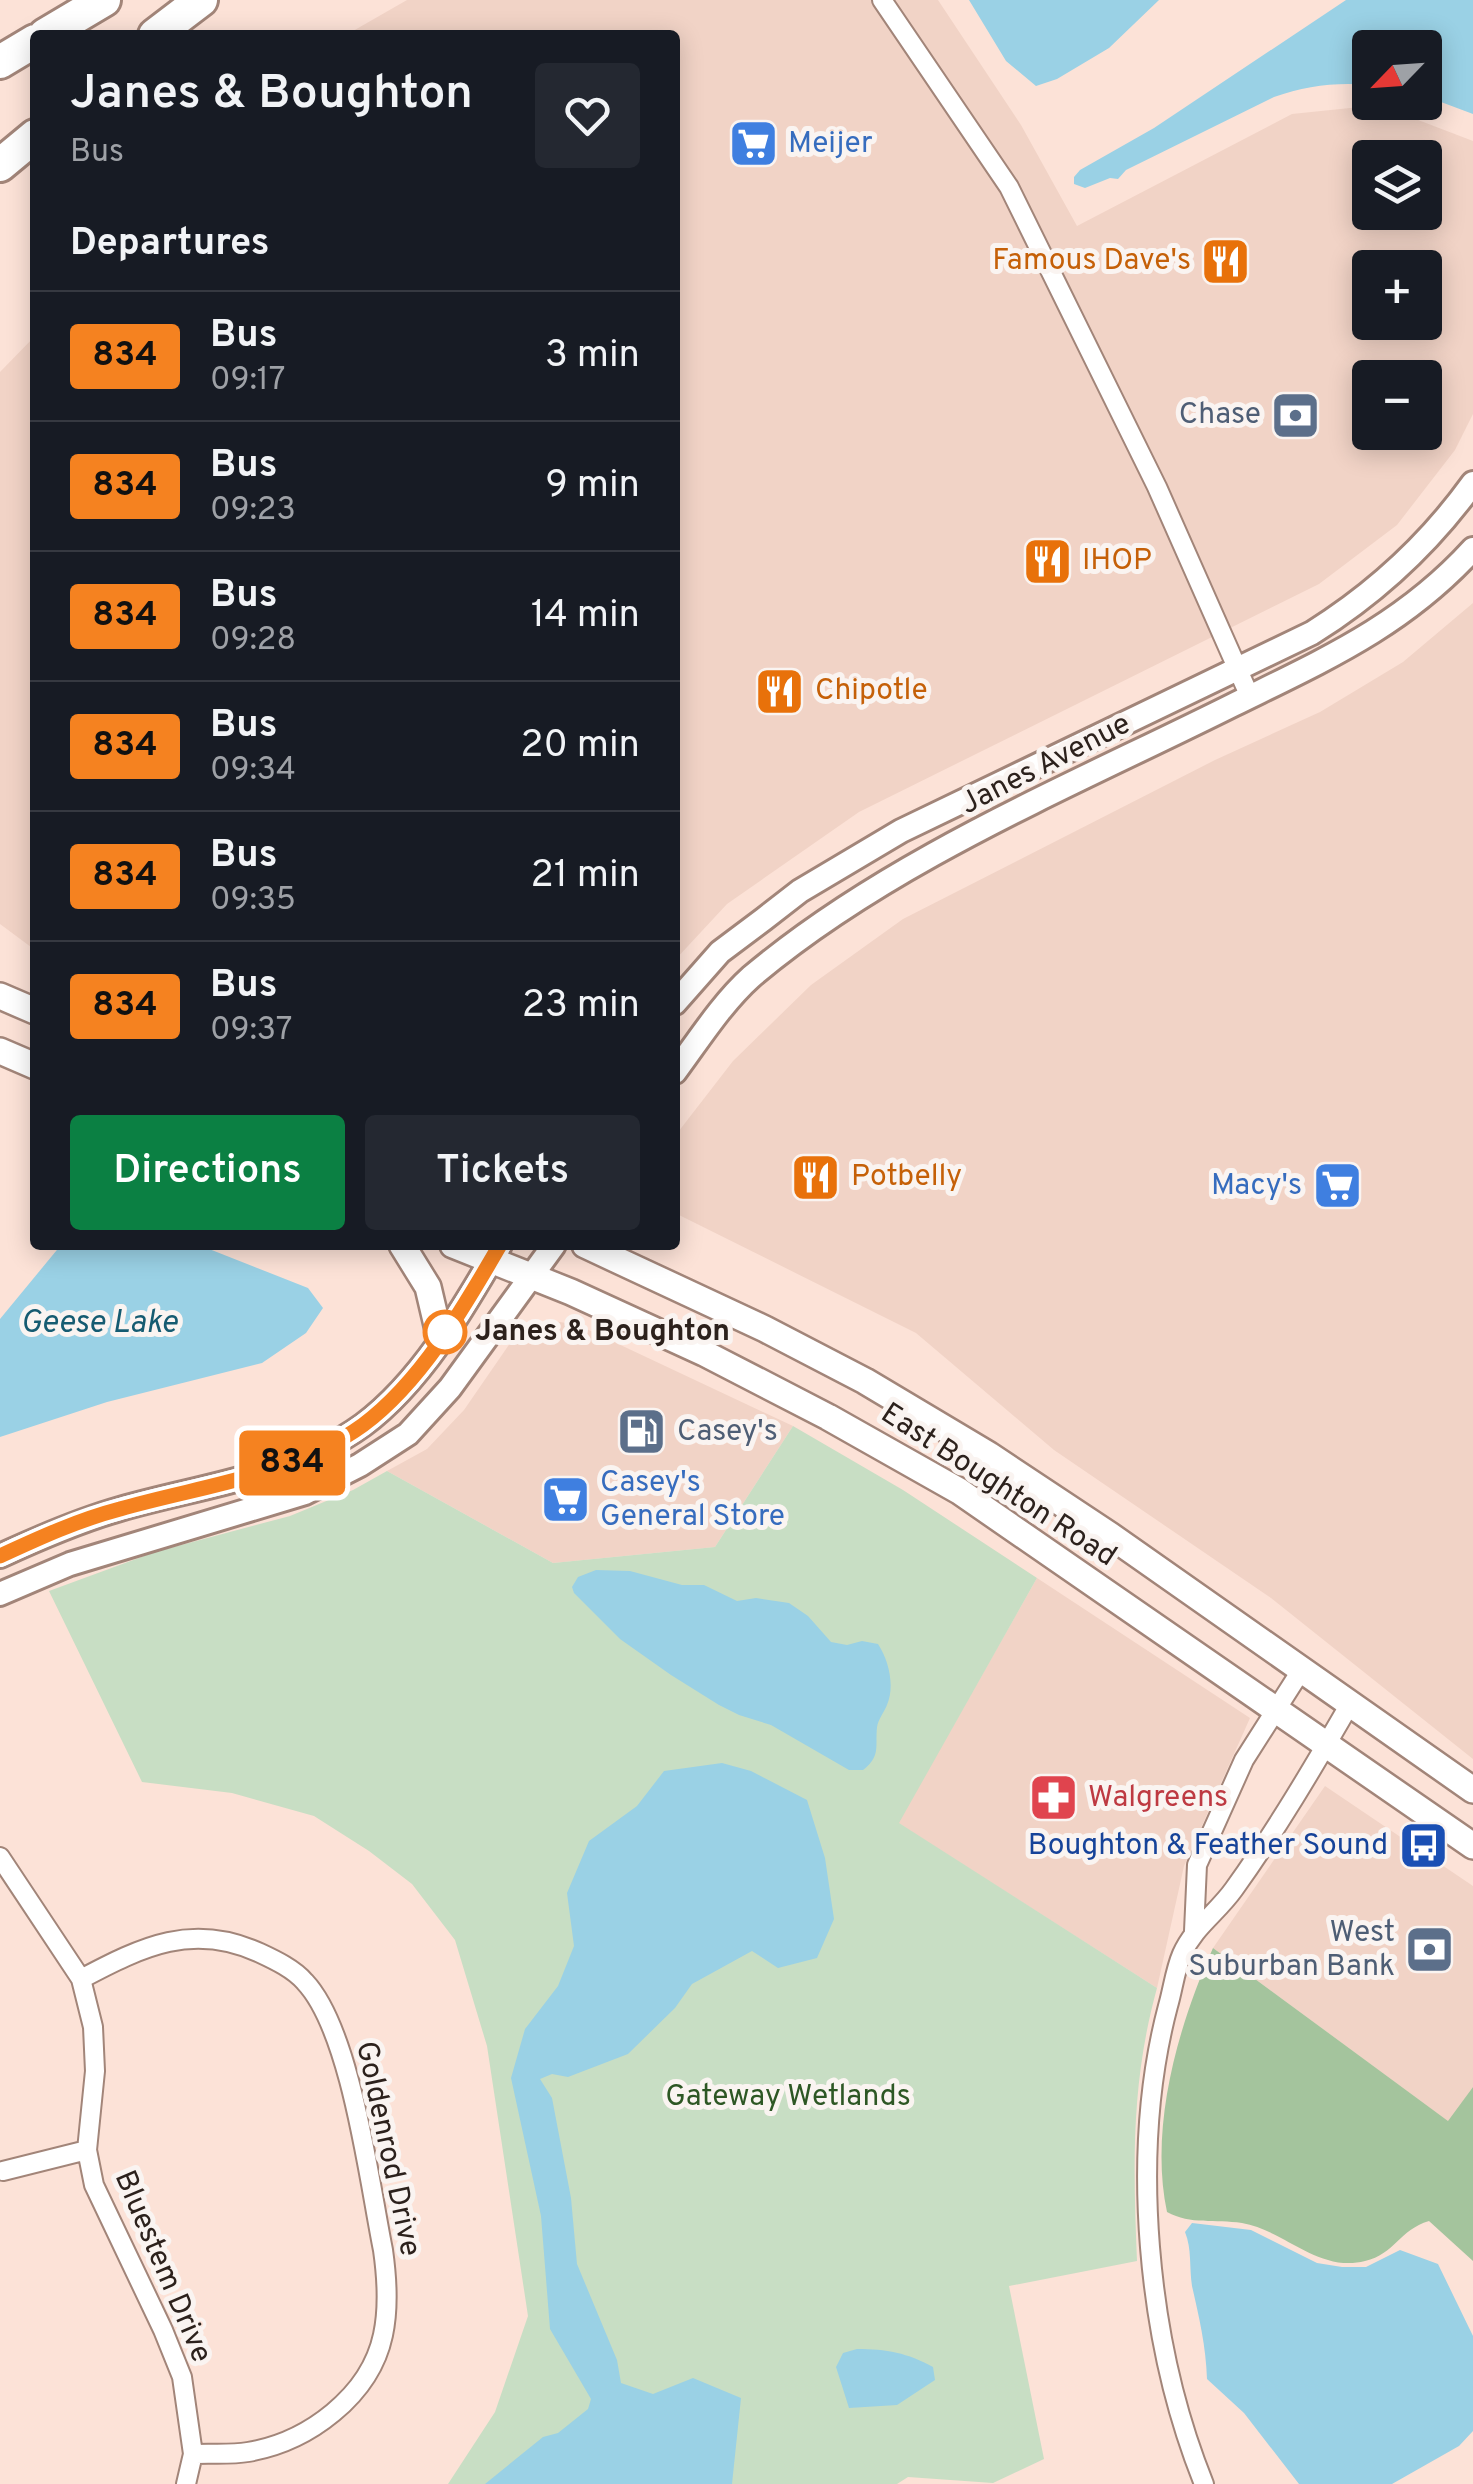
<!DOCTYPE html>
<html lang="en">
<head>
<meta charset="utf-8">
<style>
  body { margin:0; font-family:Overpass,sans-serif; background:#242831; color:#f1f3f6; height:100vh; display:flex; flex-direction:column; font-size:38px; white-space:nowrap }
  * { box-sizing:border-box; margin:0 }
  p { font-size:32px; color:#9ea1a6 }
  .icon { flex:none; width:55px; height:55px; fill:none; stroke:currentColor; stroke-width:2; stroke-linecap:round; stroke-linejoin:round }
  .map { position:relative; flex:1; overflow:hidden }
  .drawer { position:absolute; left:30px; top:30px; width:650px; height:1220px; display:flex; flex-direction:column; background:#171b24; border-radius:10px; box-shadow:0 5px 25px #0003 }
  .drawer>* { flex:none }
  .badge { padding:0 20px; border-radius:8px; font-size:35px; line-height:65px }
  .needle { width:65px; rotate:245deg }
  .tools { position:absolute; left:1352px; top:30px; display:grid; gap:20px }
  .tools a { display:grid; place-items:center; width:90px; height:90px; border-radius:10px; background:#171b24; box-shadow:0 5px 25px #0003; font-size:50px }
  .map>.badge { position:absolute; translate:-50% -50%; box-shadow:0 0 0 5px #fff }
  h2 { padding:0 40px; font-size:38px; line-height:90px }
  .round { display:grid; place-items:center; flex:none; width:105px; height:105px; border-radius:10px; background:#242831 }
  .head { display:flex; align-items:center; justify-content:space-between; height:170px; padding:0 40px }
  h1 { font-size:48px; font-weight:600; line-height:75px }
  .cta { display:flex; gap:20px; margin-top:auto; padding:20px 40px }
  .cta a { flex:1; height:115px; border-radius:10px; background:#0b8043; color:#fff; font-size:40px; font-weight:600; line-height:115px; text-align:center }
  .cta a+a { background:#242831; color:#f1f3f6 }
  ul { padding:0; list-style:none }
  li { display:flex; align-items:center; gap:30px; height:130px; padding:0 40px; border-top:2px solid #363941 }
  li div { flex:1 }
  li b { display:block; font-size:38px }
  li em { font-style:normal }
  li .badge { min-width:110px; font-weight:700; text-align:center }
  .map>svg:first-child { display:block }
</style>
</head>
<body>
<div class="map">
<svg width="1473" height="2484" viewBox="0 0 1473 2484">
  <rect width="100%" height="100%" fill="#fce2d7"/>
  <path fill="#f1d3c6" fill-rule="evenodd" d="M407 0H938L1021 125 1077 226 1292 114 1379 105 1473 141V414L1455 450 1397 525 1319 584 859 812 727 904 675 960V35H346ZM1370 158H1425V212H1370ZM1370 268H1425V322H1370ZM1370 378H1425V432H1370Z
    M35 336V950L0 924V372Z
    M1473 603V1759L1271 1598 1054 1450 916 1333 675 1213V1136L733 1061 811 985 903 919 1215 760 1320 712 1403 662Z
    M554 1321 578 1325 793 1426 715 1547 553 1563 387 1471 427 1449 464 1410 515 1336 525 1329Z
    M1037 1578 1250 1718 1184 1866 1157 1988 898 1823Z
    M1325 1786 1473 1886V2087L1449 2122 1213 1948Z"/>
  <path fill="#c8dec4" d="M793 1426 903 1490 1037 1578 899 1823 1157 1988C1131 2082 1133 2164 1137 2261L1009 2286 1044 2459 993 2483 908 2477 897 2484H448L495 2412 528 2316 487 2046 455 1940 412 1884 369 1851 314 1816 232 1793 142 1782 49 1591 155 1552 290 1516 353 1490 387 1471 553 1563 715 1547Z"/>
  <path fill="#a4c49d" d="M1213 1948 1448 2121 1473 2087V2261L1429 2221C1399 2230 1395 2254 1365 2261 1319 2273 1284 2230 1242 2223 1215 2219 1191 2225 1167 2212 1149 2127 1178 2026 1213 1948Z"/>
  <path fill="#9ad1e5" d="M969 0H1159L1109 48 1057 79 1036 86 1006 61Z
    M1346 0H1473V114L1425 96V48H1370V85C1335 82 1306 86 1274 97L1126 170 1118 179 1110 178 1085 188 1074 184V177L1080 170 1154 128Z
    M61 1245H199L308 1288 323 1308 306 1333 262 1363 107 1402 0 1437V1319Z
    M596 1570 630 1571 682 1585H704L737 1601 756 1598 789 1603 808 1616 831 1642 847 1645 862 1641 878 1644C889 1661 895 1686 887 1705 884 1712 878 1720 877 1727 875 1747 881 1756 863 1770H849L771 1725 739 1715 719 1705 671 1675 620 1639 574 1593 572 1587 578 1577Z
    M722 1763 751 1771 807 1800 825 1858 834 1919 817 1958 778 1968 752 1951 692 1984 675 2008 628 2054 568 2077 552 2074 540 2079 552 2098 571 2198 577 2264 617 2360 621 2383 653 2394 693 2378 741 2398 732 2484H485L543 2437 558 2433 588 2409 591 2399 550 2329 541 2216 511 2078 525 2029 558 1986 574 1946 567 1893 589 1841 637 1806 664 1771Z
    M1192 2223 1251 2230 1317 2263 1342 2267H1366L1400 2250 1438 2264 1473 2336V2431L1459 2446 1392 2484H1299L1244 2413 1207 2379C1206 2346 1199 2317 1192 2286 1189 2267 1192 2249 1185 2232Z
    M857 2349C886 2349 908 2353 933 2367L935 2380 897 2405 849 2408 836 2367 843 2353Z"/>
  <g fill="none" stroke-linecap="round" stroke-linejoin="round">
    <defs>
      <path id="minor" d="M882 0 1009 187 1157 487 1250 697
        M0 1857 81 1979 93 2027 95 2071 87 2150 94 2185 163 2330 182 2377 193 2454 186 2484
        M1194 1931 1197 1865 1244 1760 1302 1669
        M81 1979C143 1946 193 1922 260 1953 275 1960 294 1969 305 1982 351 2031 369 2181 383 2250 387 2278 389 2307 383 2335 370 2396 308 2442 248 2452 230 2455 211 2453 193 2454
        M3 2171 87 2150
        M1204 2484C1147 2343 1129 2153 1168 2006 1173 1989 1175 1970 1182 1954 1194 1927 1217 1913 1234 1889 1277 1829 1314 1766 1351 1702"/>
      <path id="tertiary" d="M675 1003 720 952 764 919 800 891 901 831 1312 633C1376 593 1429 544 1473 483
        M675 1072C698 1041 722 1003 751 977 888 861 1073 785 1233 705 1324 660 1403 626 1473 549
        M0 1556C39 1538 78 1521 120 1509 203 1485 291 1477 363 1425 422 1381 464 1307 500 1245
        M0 1594 70 1564 305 1493 360 1465 408 1434 450 1388 554 1245"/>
      <path id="secondary" d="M0 996 35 1011
        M0 1051 35 1066
        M402 1245 428 1287 440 1338
        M453 1245 571 1292 704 1353 828 1417 959 1491 1473 1846
        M585 1245 765 1329 865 1381 989 1455 1111 1536 1473 1790"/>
      <path id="motorway" d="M45 35 104 0
        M155 35 201 0
        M0 62 35 41
        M0 165 35 136"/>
    </defs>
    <use href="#minor" stroke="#a28579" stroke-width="22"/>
    <use href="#tertiary" stroke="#a28579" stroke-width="28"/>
    <use href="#secondary" stroke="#a28579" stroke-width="30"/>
    <use href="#motorway" stroke="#a28579" stroke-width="38"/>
    <use href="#minor" stroke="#fff" stroke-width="18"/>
    <use href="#tertiary" stroke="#fff" stroke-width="22"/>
    <use href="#secondary" stroke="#fff" stroke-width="25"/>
    <use href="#motorway" stroke="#fff" stroke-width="32"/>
  </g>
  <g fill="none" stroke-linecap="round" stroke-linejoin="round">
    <defs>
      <path id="line" d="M0 1556C39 1538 78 1520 120 1509 203 1485 291 1477 363 1425 422 1381 464 1307 500 1245"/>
    </defs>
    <use href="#line" stroke="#fff" stroke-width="22"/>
    <use href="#line" stroke="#f58220" stroke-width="15"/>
  </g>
  <defs>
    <symbol id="supermarket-square" viewBox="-11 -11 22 22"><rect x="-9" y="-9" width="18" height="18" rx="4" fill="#3f7fe0" stroke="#faf4f1"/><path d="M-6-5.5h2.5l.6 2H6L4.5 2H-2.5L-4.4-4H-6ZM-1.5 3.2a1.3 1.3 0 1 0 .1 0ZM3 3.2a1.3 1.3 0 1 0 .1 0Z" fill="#fff"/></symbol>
    <symbol id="restaurant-square" viewBox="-11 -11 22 22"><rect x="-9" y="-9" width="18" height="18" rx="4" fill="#e8710a" stroke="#faf4f1"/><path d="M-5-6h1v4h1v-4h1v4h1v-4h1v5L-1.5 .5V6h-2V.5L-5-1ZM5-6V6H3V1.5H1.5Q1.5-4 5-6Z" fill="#fff"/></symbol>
    <symbol id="bank-square" viewBox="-11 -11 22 22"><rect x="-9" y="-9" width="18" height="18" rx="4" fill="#5c6f8a" stroke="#faf4f1"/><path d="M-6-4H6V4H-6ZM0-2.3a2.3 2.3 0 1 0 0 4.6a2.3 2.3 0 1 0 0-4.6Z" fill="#fff"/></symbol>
    <symbol id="fuel-square" viewBox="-11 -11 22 22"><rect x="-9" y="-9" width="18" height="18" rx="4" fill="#5c6f8a" stroke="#faf4f1"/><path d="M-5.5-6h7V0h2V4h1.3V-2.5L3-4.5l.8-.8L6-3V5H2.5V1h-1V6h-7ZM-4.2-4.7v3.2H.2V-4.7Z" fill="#fff"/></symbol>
    <symbol id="pharmacy-square" viewBox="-11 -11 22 22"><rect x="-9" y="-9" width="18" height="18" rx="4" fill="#e0444e" stroke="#faf4f1"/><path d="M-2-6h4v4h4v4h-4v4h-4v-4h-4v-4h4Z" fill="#fff"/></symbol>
    <symbol id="bus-square" viewBox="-11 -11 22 22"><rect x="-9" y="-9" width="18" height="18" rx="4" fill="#1a4fb4" stroke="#faf4f1"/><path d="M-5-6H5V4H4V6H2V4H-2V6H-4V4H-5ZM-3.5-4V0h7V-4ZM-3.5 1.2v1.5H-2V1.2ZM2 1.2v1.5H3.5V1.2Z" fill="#fff"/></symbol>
  </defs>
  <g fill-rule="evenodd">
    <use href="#supermarket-square" x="726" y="116" width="55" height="55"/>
    <use href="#restaurant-square" x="1198" y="234" width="55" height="55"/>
    <use href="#bank-square" x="1268" y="388" width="55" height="55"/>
    <use href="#restaurant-square" x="1020" y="534" width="55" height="55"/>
    <use href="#restaurant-square" x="752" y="664" width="55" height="55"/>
    <use href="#restaurant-square" x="788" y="1150" width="55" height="55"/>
    <use href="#supermarket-square" x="1310" y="1158" width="55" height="55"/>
    <use href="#fuel-square" x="614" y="1404" width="55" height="55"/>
    <use href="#supermarket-square" x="538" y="1472" width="55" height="55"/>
    <use href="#pharmacy-square" x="1026" y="1770" width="55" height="55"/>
    <use href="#bus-square" x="1396" y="1818" width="55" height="55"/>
    <use href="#bank-square" x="1402" y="1922" width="55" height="55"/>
  </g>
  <circle fill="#fff" stroke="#f58220" stroke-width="5" cx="445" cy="1332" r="20"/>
  <g text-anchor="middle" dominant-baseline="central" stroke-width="10" stroke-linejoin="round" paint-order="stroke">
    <g font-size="30" fill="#366cbe" stroke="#faf4f1" text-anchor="start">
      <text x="788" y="144">Meijer</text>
      <text x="1302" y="1186" text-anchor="end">Macy's</text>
      <text x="600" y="1483">Casey's<tspan x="600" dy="34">General Store</tspan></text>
    </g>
    <g font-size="30" fill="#c56008" stroke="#faf4f1" text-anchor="start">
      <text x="1191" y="261" text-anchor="end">Famous Dave's</text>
      <text x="1082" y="561">IHOP</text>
      <text x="815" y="691">Chipotle</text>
      <text x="851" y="1177">Potbelly</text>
    </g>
    <g font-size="30" fill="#4e5e75" stroke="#faf4f1" text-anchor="end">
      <text x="1261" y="415">Chase</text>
      <text x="677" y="1432" text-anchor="start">Casey's</text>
      <text x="1395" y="1933">West<tspan x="1395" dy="34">Suburban Bank</tspan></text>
    </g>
    <g font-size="30" fill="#2c211c" stroke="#faf4f1">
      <text transform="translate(1046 765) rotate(-27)">Janes Avenue</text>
      <text transform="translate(998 1486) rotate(33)">East Boughton Road</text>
      <text transform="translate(387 2149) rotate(78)">Goldenrod Drive</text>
      <text transform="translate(162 2267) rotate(67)">Bluestem Drive</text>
    </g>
    <g font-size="30" font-weight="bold" fill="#2c211c" stroke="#faf4f1" text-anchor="start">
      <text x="475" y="1332">Janes &amp; Boughton</text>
    </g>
    <g font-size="30" fill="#be3a42" stroke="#faf4f1" text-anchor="start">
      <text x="1088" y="1798">Walgreens</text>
    </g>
    <g font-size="30" fill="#164399" stroke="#faf4f1" text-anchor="end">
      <text x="1388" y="1846">Boughton &amp; Feather Sound</text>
    </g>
    <g font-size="30" fill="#2d5724" stroke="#faf4f1">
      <text x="788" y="2097">Gateway Wetlands</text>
    </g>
    <g font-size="32" font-style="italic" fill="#155b71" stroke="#faf4f1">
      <text x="99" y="1324">Geese Lake</text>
    </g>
  </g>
</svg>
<div class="tools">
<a><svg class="needle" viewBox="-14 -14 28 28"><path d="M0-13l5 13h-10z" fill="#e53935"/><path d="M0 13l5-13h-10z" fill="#9ea1a6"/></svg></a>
<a><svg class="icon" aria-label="layers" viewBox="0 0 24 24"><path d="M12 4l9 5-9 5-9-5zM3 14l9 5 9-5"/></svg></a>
<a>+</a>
<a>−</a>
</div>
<b class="badge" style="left:292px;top:1463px;background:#f58220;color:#111">834</b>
<section class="drawer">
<div class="head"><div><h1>Janes &amp; Boughton</h1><p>Bus</p></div><a class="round"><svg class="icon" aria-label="heart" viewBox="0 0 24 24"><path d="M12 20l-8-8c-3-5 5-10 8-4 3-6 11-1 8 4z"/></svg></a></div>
<h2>Departures</h2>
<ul>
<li><span class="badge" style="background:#f58220;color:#111">834</span><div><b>Bus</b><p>09:17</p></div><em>3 min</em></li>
<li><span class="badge" style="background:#f58220;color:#111">834</span><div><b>Bus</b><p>09:23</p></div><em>9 min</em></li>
<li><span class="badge" style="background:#f58220;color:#111">834</span><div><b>Bus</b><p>09:28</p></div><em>14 min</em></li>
<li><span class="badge" style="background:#f58220;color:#111">834</span><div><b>Bus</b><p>09:34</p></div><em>20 min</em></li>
<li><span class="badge" style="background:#f58220;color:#111">834</span><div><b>Bus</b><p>09:35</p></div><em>21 min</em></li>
<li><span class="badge" style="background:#f58220;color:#111">834</span><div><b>Bus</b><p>09:37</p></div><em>23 min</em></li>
</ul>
<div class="cta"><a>Directions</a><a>Tickets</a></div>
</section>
</div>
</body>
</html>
